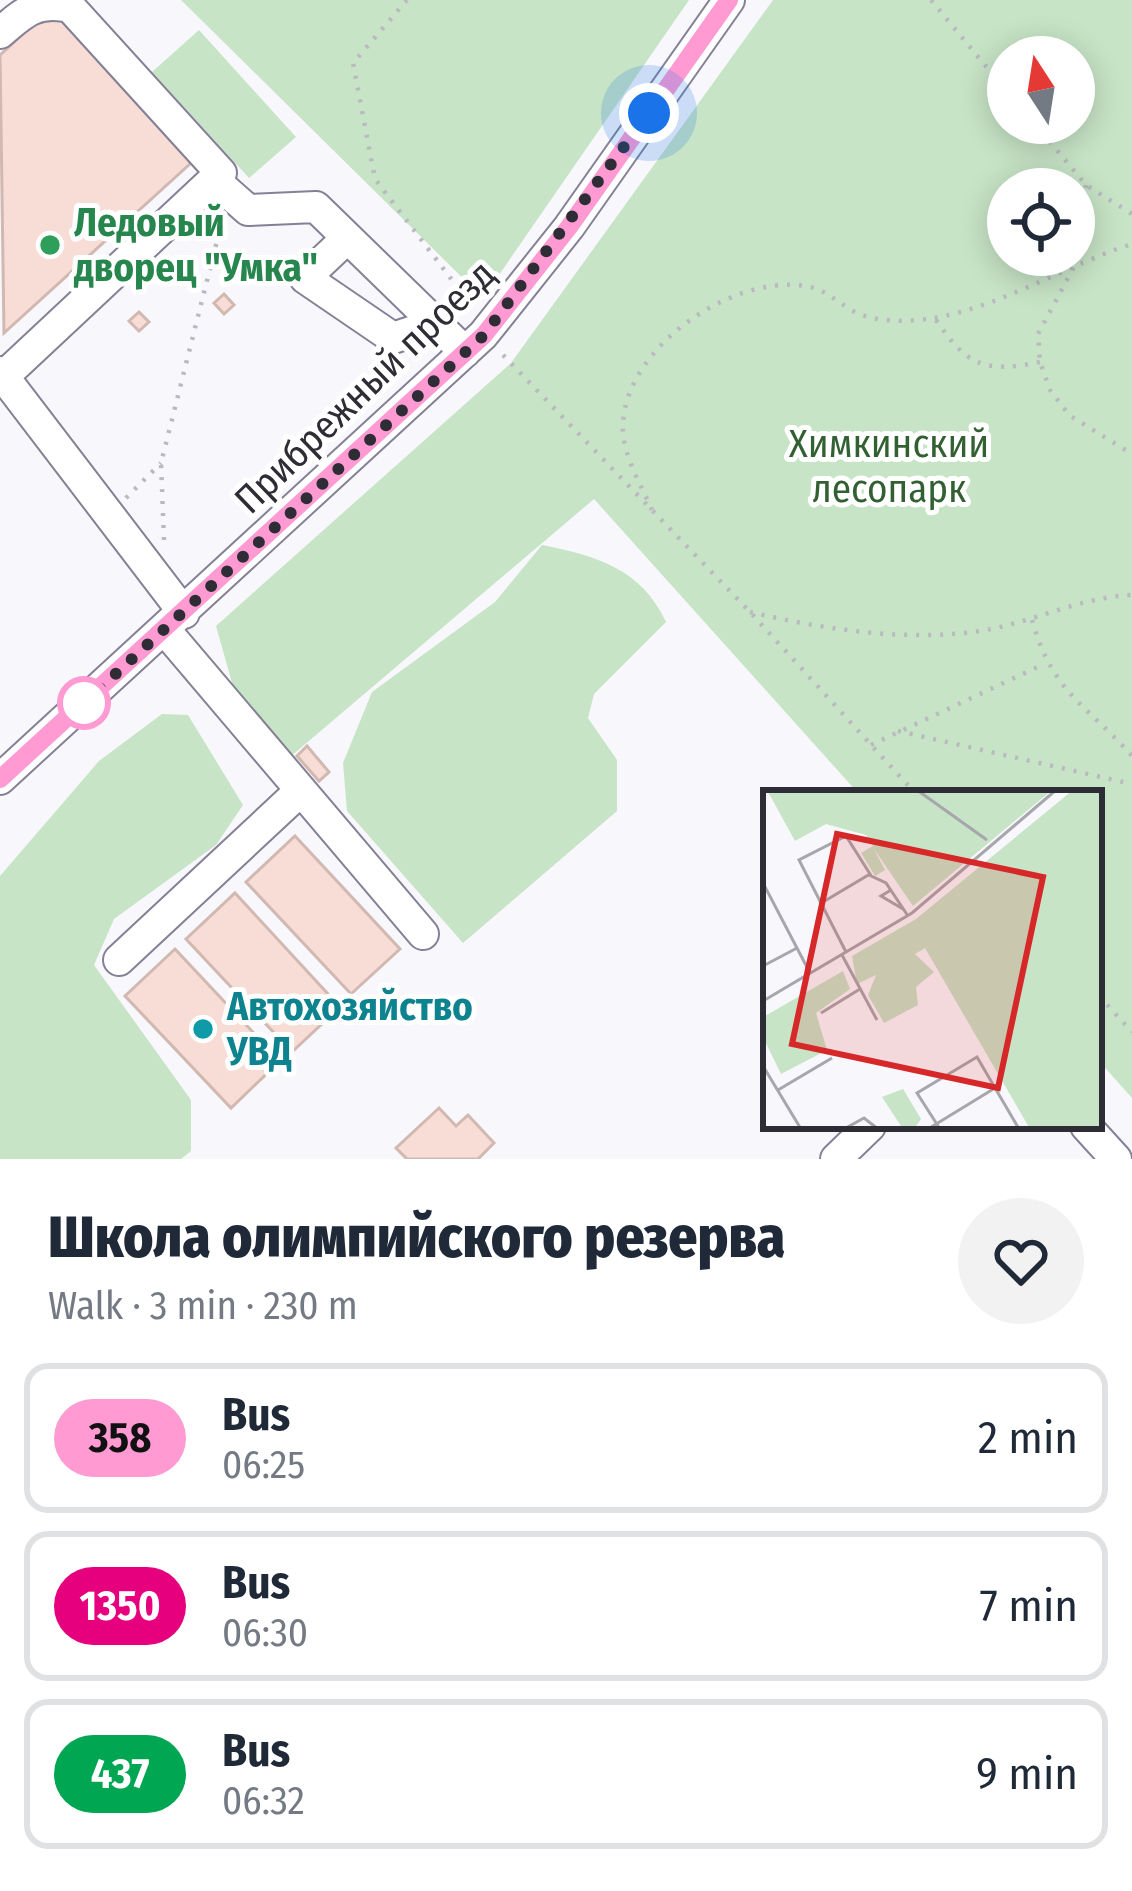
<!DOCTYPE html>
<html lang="en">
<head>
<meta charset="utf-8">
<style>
  body { margin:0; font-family:"Fira Sans Condensed",sans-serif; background:#f2f2f3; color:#1f2937; height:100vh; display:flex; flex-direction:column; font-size:45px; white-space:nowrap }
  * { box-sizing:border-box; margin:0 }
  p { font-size:39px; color:#747a83 }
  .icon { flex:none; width:66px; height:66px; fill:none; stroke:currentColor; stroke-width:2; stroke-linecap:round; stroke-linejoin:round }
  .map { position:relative; height:1159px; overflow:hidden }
  .panel { display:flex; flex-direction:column; background:#fff; flex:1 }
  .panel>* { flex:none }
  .badge { padding:0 24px; border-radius:39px; font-size:42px; line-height:78px }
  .needle { width:78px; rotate:348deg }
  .tools { position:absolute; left:987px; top:36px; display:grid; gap:24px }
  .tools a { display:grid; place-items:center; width:108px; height:108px; border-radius:50%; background:#fff; box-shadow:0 6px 30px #0003; font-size:60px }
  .you { position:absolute; width:60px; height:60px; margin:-30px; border:9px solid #fff; border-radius:50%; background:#1a73e8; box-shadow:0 0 0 18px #1a73e833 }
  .map>.badge { position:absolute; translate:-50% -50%; box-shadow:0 0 0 6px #fff }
  .round { display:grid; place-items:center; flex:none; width:126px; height:126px; border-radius:63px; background:#f2f2f3 }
  .head { display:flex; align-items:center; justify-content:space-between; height:204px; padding:0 48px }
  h1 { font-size:57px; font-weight:800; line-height:90px }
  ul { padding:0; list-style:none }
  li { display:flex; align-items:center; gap:36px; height:150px; margin:0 24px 18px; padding:0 24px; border:6px solid #e0e1e3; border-radius:24px }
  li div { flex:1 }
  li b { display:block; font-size:45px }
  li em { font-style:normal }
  li .badge { min-width:132px; font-weight:700; text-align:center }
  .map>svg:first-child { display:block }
</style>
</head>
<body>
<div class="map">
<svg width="1132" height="1159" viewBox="0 0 1132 1159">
  <rect width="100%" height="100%" fill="#f8f7fc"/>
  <path fill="#c7e4c6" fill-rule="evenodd" d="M181 0H689L483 298Z
    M773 0H1132V1098L1099 1061V793H858L594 499 277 768 236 697 216 626 511 363ZM1008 57H1074V123H1008ZM1008 189H1074V255H1008Z
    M199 30 296 137 249 178 152 72Z
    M542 545C596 556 641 568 666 622L594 694 588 718 617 760V811L463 943 347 811 343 763 372 692 495 602Z
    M162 714 188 715 243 805 216 845 114 919 94 965 191 1100V1151L181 1159H0V876L99 761Z"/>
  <path fill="#f7ddd6" stroke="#d1b8b1" stroke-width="3" d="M51 9 191 163 4 333 0 55Z
    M224 294 234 305 224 314 214 303Z
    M139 312 149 322 139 331 129 321Z
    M307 746 329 772 319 781 297 756Z
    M295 836 400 949 351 994 246 882Z
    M235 893 340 1007 292 1052 186 939Z
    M175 949 280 1061 231 1108 125 996Z
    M439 1108 456 1126 468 1115 494 1143 478 1159H407L396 1148Z"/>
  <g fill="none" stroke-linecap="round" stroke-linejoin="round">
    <defs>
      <path id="minor" d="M0 33C24 12 37 0 70 7L221 173 4 376
        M214 180 248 210 316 207 465 352
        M347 238 305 278 393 338 435 324
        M0 372 184 613
        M165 630 423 934
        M0 779 483 335 569 227 729 0
        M119 960 298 793
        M1086 1126 1116 1159
        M836 1159 870 1126"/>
    </defs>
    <use href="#minor" stroke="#848196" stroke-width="34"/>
    <path stroke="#bab9bf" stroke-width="4.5" stroke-dasharray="3 9" stroke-linecap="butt" d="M407 0 353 63 375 179 471 305
      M931 0 1008 93
      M1034 123 1086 185 1132 214
      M1086 185 1077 261 1038 334 1040 362 1050 390 1069 415 1132 454
      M936 320C968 367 985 373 1040 362
      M503 355 750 612 915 793
      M126 498 161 463
      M652 510C642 487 625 459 623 433 618 352 730 274 805 286 826 289 835 301 853 311 875 323 909 322 934 318 1003 306 1066 265 1132 244
      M164 540 161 463 219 233 208 220
      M750 612C823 629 905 642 980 631 1032 623 1079 597 1132 595
      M1032 620C1053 694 1085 703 1132 756
      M898 731 1132 784
      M871 745 1044 664
      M1099 996 1132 1032"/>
    <use href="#minor" stroke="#fff" stroke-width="30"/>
  </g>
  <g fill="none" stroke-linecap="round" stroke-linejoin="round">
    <defs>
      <path id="line" d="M0 779 484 335 569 227 729 0"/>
    </defs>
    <use href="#line" stroke="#fff" stroke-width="27"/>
    <use href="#line" stroke="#ff9ad2" stroke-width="18"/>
    <path stroke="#2e2d36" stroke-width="12" stroke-dasharray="0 21.6" d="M84 703 484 335 649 113"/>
  </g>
  <circle fill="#2e9e5b" stroke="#fff" stroke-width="4.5" cx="50" cy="245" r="12"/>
  <circle fill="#fff" stroke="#ff9ad2" stroke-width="6" cx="84" cy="703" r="24"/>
  <circle fill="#0f9aa8" stroke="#fff" stroke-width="4.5" cx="203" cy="1029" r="12"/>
  <g text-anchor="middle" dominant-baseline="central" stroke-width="10" stroke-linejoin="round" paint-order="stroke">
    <g font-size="39" font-weight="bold" fill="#27864d" stroke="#fff" text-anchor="start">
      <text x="74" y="223">Ледовый<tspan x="74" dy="45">дворец "Умка"</tspan></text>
    </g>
    <g font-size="39" fill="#2e2d36" stroke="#fff">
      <text transform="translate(365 387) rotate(-44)">Прибрежный проезд</text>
    </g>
    <g font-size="39" fill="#336032" stroke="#fff">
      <text x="889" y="444">Химкинский<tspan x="889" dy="45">лесопарк</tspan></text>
    </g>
    <g font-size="39" font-weight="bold" fill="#0d838f" stroke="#fff" text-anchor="start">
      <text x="227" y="1007">Автохозяйство<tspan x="227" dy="45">УВД</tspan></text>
    </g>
  </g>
  <g transform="translate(763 790)">
    <rect width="339" height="339" fill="#f8f7fc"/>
    <path d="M4 0H289L150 116 111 59 122 80 112 86 98 63 110 56 103 45 63 34 32 51ZM310 0H339V339H267L162 158 152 164 171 182 153 197 155 215 121 233 105 205 113 185 94 194 89 166 153 129ZM80 181 87 199 53 223 64 260 18 284 0 247 2 226ZM140 299 158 329 151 339H140L119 307Z" fill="#c7e4c6"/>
    <path fill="none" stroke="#a7a6ad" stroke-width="3" d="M154 0 224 50M106 85 123 93 145 126M0 93 47 183M128 100 118 106 140 119M60 112 107 84 83 46 36 70 83 162M79 165 114 230M0 176 34 158M0 211 149 123 293 0M58 223 97 199M0 276 38 339M15 300 69 268M81 339 101 328 115 339M165 339 232 298M177 339 154 303 214 267 256 339"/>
    <path fill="#d62828" fill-opacity="0.15" stroke="#d62828" stroke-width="6" d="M74 44 280 87 235 298 29 254Z"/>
    <rect width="339" height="339" fill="none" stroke="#2e2d36" stroke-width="6"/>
  </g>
</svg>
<div class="tools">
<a><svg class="needle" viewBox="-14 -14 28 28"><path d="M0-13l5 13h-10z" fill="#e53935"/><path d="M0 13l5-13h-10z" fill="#747a83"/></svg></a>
<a><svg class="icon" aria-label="locate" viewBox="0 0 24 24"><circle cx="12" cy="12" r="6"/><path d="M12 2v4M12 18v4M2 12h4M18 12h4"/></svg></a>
</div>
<div class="you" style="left:649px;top:113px"></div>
</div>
<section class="panel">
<div class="head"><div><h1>Школа олимпийского резерва</h1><p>Walk · 3 min · 230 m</p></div><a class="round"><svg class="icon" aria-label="heart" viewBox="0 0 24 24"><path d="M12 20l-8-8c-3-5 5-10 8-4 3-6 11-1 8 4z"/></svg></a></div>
<ul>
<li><span class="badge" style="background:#ff9ad2;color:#111">358</span><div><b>Bus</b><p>06:25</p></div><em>2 min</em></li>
<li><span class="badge" style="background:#e6007e;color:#fff">1350</span><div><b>Bus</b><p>06:30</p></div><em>7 min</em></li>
<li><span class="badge" style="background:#00a651;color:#fff">437</span><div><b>Bus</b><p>06:32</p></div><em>9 min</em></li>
</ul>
</section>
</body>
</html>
